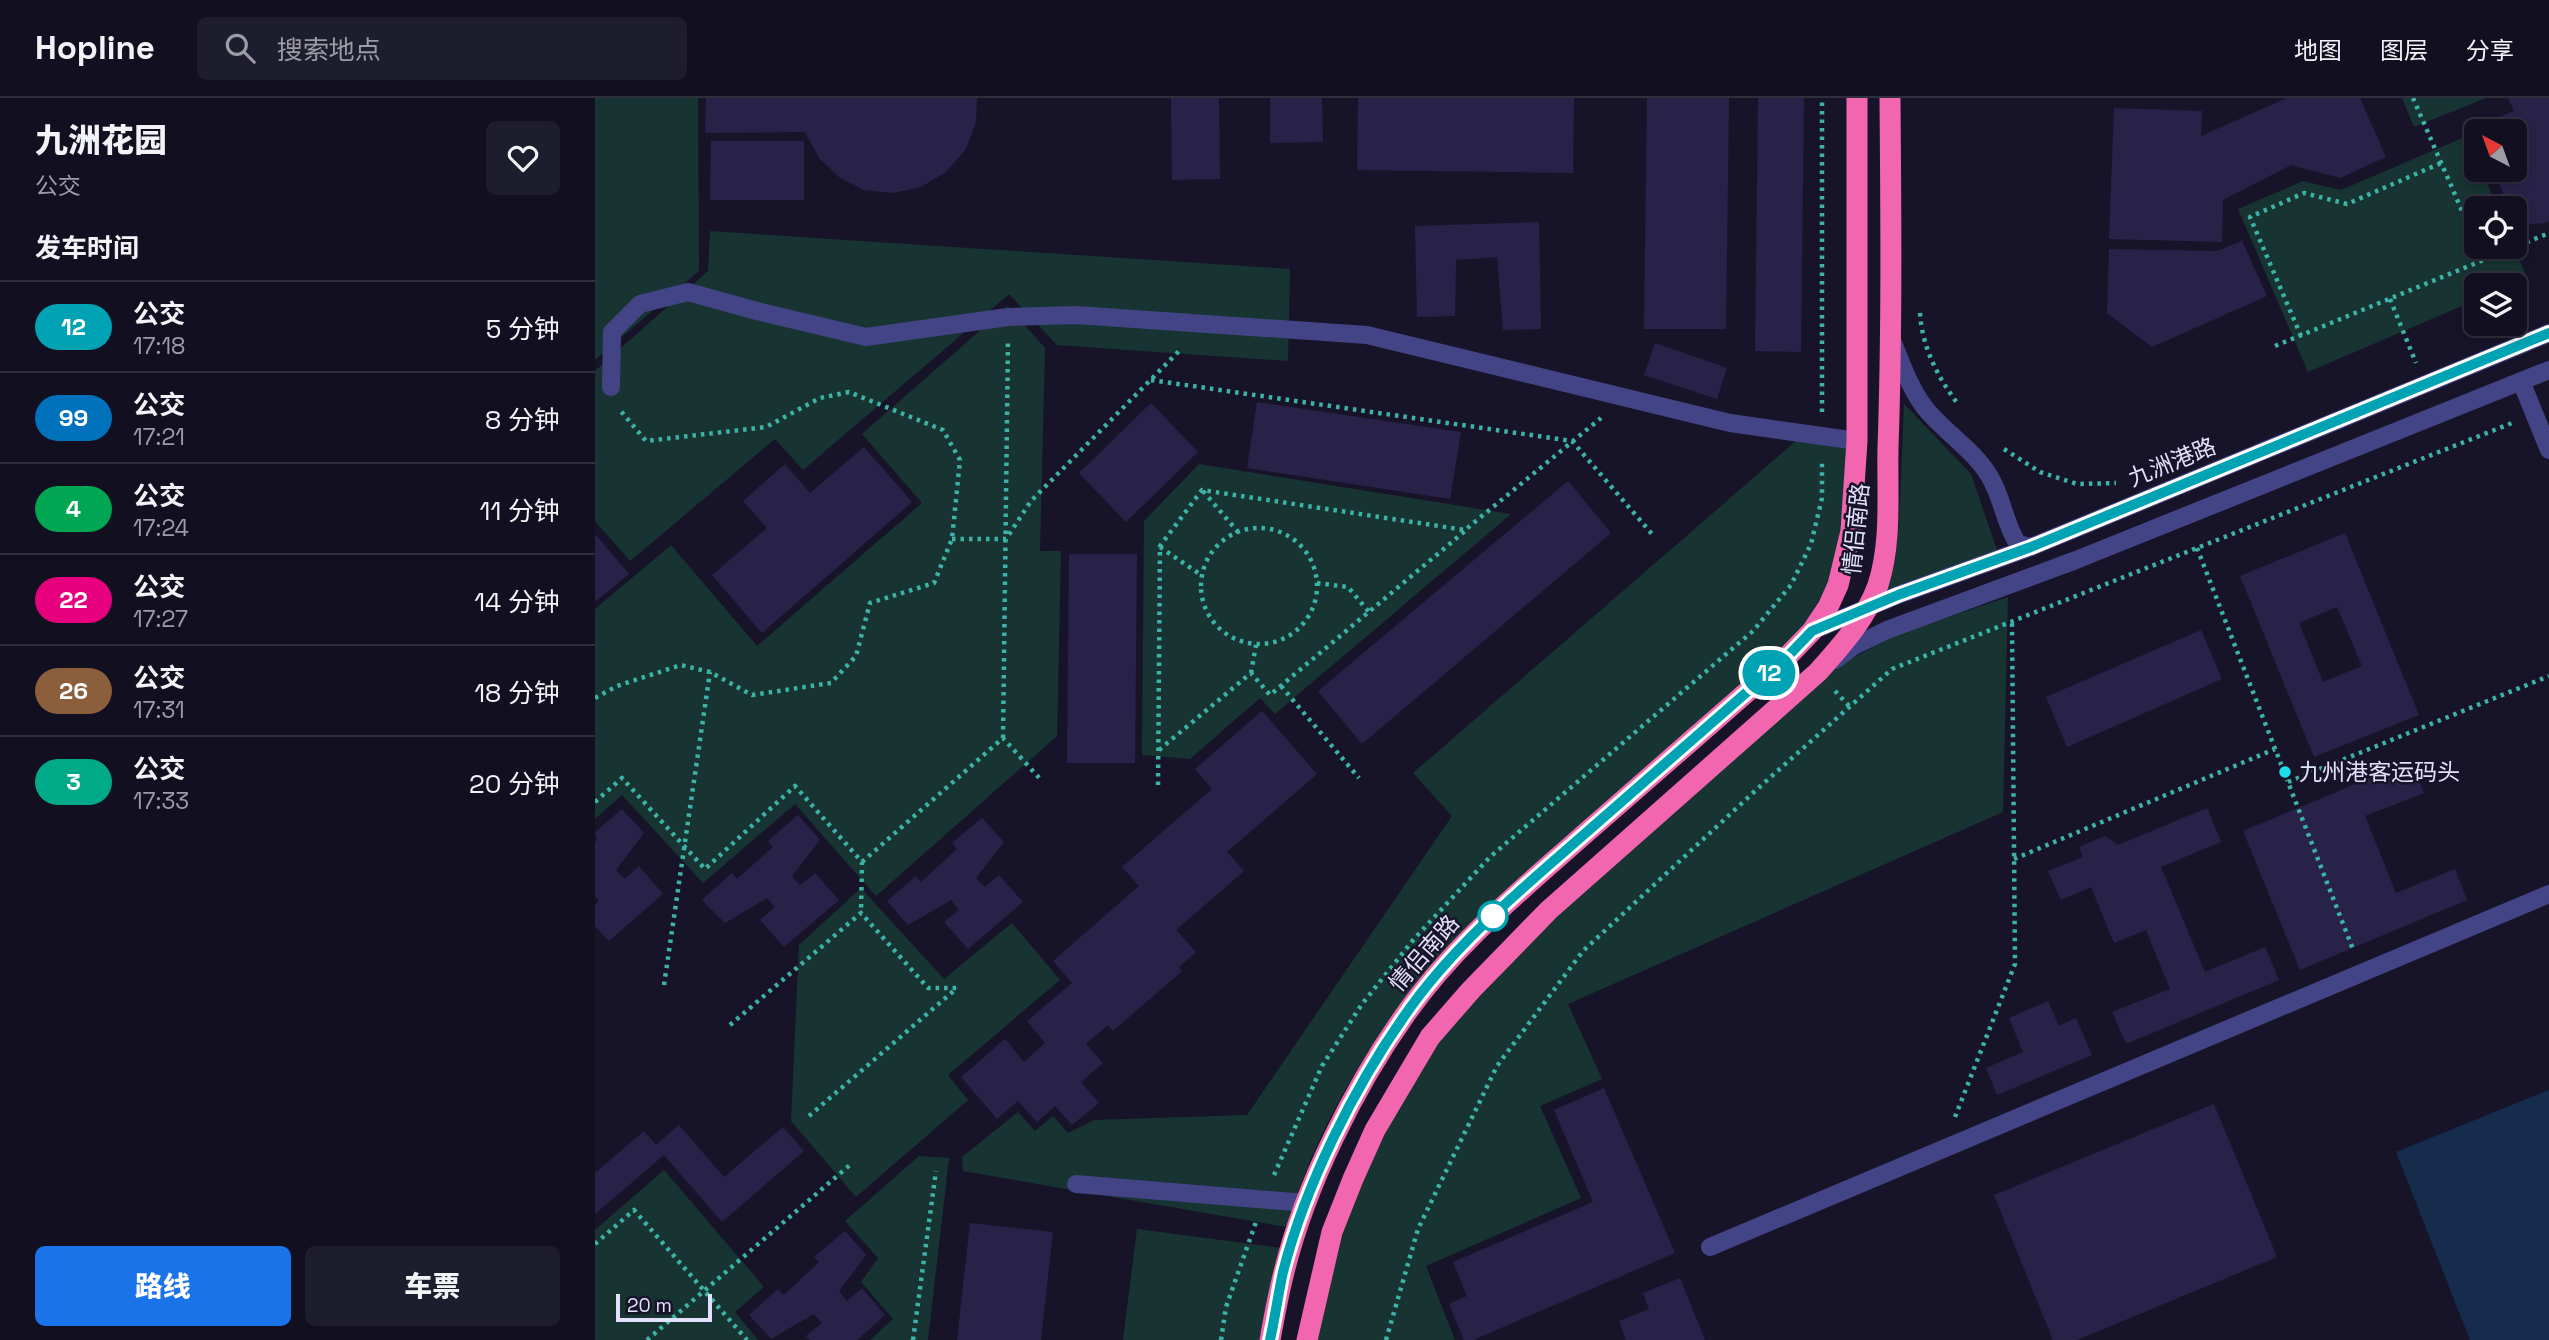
<!DOCTYPE html>
<html lang="zh">
<head>
<meta charset="utf-8">
<style>
  body { margin:0; font-family:"Space Grotesk","Noto Sans SC",sans-serif; background:#1e1d2d; color:#f1f3f6; height:100vh; display:flex; flex-direction:column; font-size:26px; white-space:nowrap }
  * { box-sizing:border-box; margin:0 }
  p { font-size:23px; color:#9c9ca5 }
  .icon { flex:none; width:38px; height:38px; fill:none; stroke:currentColor; stroke-width:2; stroke-linecap:round; stroke-linejoin:round }
  .map { position:relative; flex:1; overflow:hidden }
  .drawer { display:flex; flex-direction:column; background:#110f20; width:595px }
  .drawer>* { flex:none }
  .badge { padding:0 14px; border-radius:23px; font-size:24px; line-height:46px }
  .needle { width:46px; rotate:319deg }
  .fabs { position:absolute; left:1869px; top:21px; display:grid; gap:14px }
  .fabs a { display:grid; place-items:center; width:63px; height:63px; border-radius:10px; background:#110f20; box-shadow:0 4px 10px #0003,0 0 0 2px #302f3e; font-size:35px }
  .scale { position:absolute; left:21px; bottom:18px; width:96px; box-sizing:border-box; padding-left:7px; border:4px solid #e2e0fc; border-top:0; font-size:19px; line-height:24px; white-space:nowrap; color:#e2e0fc; -webkit-text-stroke:5px #17142a; paint-order:stroke }
  .map>.badge { position:absolute; translate:-50% -50%; box-shadow:0 0 0 4px #fff }
  h2 { padding:0 35px; font-size:26px; line-height:63px }
  .round { display:grid; place-items:center; flex:none; width:74px; height:74px; border-radius:10px; background:#1e1d2d }
  .head { display:flex; align-items:center; justify-content:space-between; height:119px; padding:0 35px }
  h1 { font-size:33px; font-weight:800; line-height:52px }
  .cta { display:flex; gap:14px; margin-top:auto; padding:14px 35px }
  .cta a { flex:1; height:80px; border-radius:10px; background:#1a73e8; color:#fff; font-size:28px; font-weight:800; line-height:80px; text-align:center }
  .cta a+a { background:#1e1d2d; color:#f1f3f6 }
  ul { padding:0; list-style:none }
  li { display:flex; align-items:center; gap:21px; height:91px; padding:0 35px; border-top:2px solid #302f3e }
  li div { flex:1 }
  li b { display:block; font-size:26px }
  li em { font-style:normal }
  li .badge { min-width:77px; font-weight:700; text-align:center }
  header { display:flex; align-items:center; gap:42px; box-sizing:border-box; height:98px; padding:0 35px; background:#110f20; border-bottom:2px solid #302f3e }
  header strong { font-size:33px }
  nav { display:flex; gap:38px; margin-inline-start:auto; font-size:24px }
  .search { width:490px; height:63px; background:#1e1d2d; display:flex; align-items:center; gap:18px; box-sizing:border-box; padding:0 24px; border-radius:10px; color:#9c9ca5; font-size:26px }
  main { display:flex; flex:1; min-height:0 }
  .map>svg:first-child { display:block }
</style>
</head>
<body>
<header>
<strong>Hopline</strong>
<div class="search"><svg class="icon" aria-label="search" viewBox="0 0 24 24"><circle cx="10" cy="10" r="6"/><path d="M15 15l6 6"/></svg>搜索地点</div>
<nav><a>地图</a><a>图层</a><a>分享</a></nav>
</header>
<main>
<section class="drawer">
<div class="head"><div><h1>九洲花园</h1><p>公交</p></div><a class="round"><svg class="icon" aria-label="heart" viewBox="0 0 24 24"><path d="M12 20l-8-8c-3-5 5-10 8-4 3-6 11-1 8 4z"/></svg></a></div>
<h2>发车时间</h2>
<ul>
<li><span class="badge" style="background:#00a3b4;color:#fff">12</span><div><b>公交</b><p>17:18</p></div><em>5 分钟</em></li>
<li><span class="badge" style="background:#0072bc;color:#fff">99</span><div><b>公交</b><p>17:21</p></div><em>8 分钟</em></li>
<li><span class="badge" style="background:#00a651;color:#fff">4</span><div><b>公交</b><p>17:24</p></div><em>11 分钟</em></li>
<li><span class="badge" style="background:#e6007e;color:#fff">22</span><div><b>公交</b><p>17:27</p></div><em>14 分钟</em></li>
<li><span class="badge" style="background:#8b5e3c;color:#fff">26</span><div><b>公交</b><p>17:31</p></div><em>18 分钟</em></li>
<li><span class="badge" style="background:#0a8;color:#fff">3</span><div><b>公交</b><p>17:33</p></div><em>20 分钟</em></li>
</ul>
<div class="cta"><a>路线</a><a>车票</a></div>
</section>
<div class="map">
<svg width="1954" height="1242" viewBox="0 0 1954 1242">
  <rect width="100%" height="100%" fill="#17142a"/>
  <path fill="#173432" d="M0 0H103L104 173 0 262Z
    M1807 0H1891L1819 29Z
    M1872 38 1881 60V72H1886L1903 110H1881V149H1919L1932 180 1915 187H1881V202L1713 274 1643 111 1708 83 1746 92Z
    M115 133 695 171 693 263 462 247 414 196 208 372 180 341 35 463 0 423V273L113 173Z
    M413 208 450 250 445 453H466L462 638 281 798 200 706 108 785 27 697 0 721V511L76 447 162 548 327 405 267 336Z
    M1309 306 1376 376 1402 452 1288 495 1300 463 1304 427Z
    M1201 343 1253 351 1245 453 1232 489 1212 522 1188 550 906 796C806 891 733 996 691 1129L368 1073 367 1059 423 1014 440 1033 458 1018 473 1035 499 1022 652 1017 857 718 818 675Z
    M604 366 916 416 680 616 665 600 595 661 547 657 549 423Z
    M1413 499 1408 714 973 906 1007 981 945 1008 986 1100 831 1168 860 1242H722L748 1127 800 1014 843 942 959 817 1229 576 1300 537Z
    M266 790 349 881 417 825 465 882 353 977 373 1002 261 1099 196 1023 204 847Z
    M324 1058 354 1060 333 1242H275L298 1221 266 1184 283 1160 250 1123Z
    M69 1072 169 1189 140 1214 163 1242H0V1132Z
    M542 1131 686 1150 664 1242H528Z"/>
  <path fill="#152c4d" d="M1954 992V1242H1875L1801 1054Z"/>
  <path fill="#282249" fill-rule="evenodd" d="M111 0H382L381 24 371 51 351 74 326 89 298 95 269 92 244 79 224 60 210 34 110 35Z
    M576 0H624L625 81 577 82Z
    M675 0H727L728 44 675 45Z
    M763 0H979L978 75 762 72Z
    M1052 0H1134L1131 231H1049Z
    M1163 0H1209L1206 254 1160 253Z
    M1692 0H1765L1791 59 1745 80 1696 67 1628 102 1627 144 1514 141 1519 10 1607 13 1606 38Z
    M1913 0H1954V123L1949 125 1920 127V110H1914L1899 72H1920V33H1884L1882 28 1919 13Z
    M116 43H209V102H115Z
    M944 124 946 231 908 232 902 159 861 162 860 218 822 219 820 128Z
    M1647 143 1672 198 1557 249 1512 215 1514 151 1622 153Z
    M1060 245 1132 270 1122 301 1049 277Z
    M662 304 866 334 855 401 652 370Z
    M556 305 603 354 531 424 484 375Z
    M269 349 317 404 167 535 117 477 172 430 148 403 190 366 215 395Z
    M973 383 1016 435 767 646 723 593Z
    M1750 435 1824 617 1719 659 1645 478ZM1742 509 1767 568 1728 584 1704 525Z
    M0 436 34 476 0 504Z
    M474 456H542L540 665H472Z
    M1606 532 1627 581 1472 649 1451 599Z
    M667 613 722 676 632 754 649 773 581 832 601 854 584 869 587 873 518 933 513 927 491 946 508 965 486 984 504 1005 477 1027 460 1008 442 1024 423 1003 402 1021 366 979 410 941 429 964 450 945 432 923 477 885 458 863 544 788 527 769 617 691 600 671Z
    M1816 663 1829 695 1770 718 1801 795 1860 771 1872 802 1705 872 1648 733Z
    M1612 710 1626 744 1566 769 1610 874 1670 849 1684 882 1531 946 1517 914 1575 891 1551 832 1519 845 1496 789 1466 802 1453 773 1488 759 1484 749 1510 738 1523 747Z
    M27 711 49 735 21 772 30 781 44 768 68 796 14 843 0 828V807L4 803 0 798V744L2 742 0 734Z
    M203 717 225 742 197 778 205 787 220 775 244 802 189 849 165 822 180 809 172 800 130 825 107 802 137 775 142 781 178 749 173 743Z
    M387 720 409 744 381 780 390 789 404 777 428 804 373 851 349 824 364 812 356 802 313 827 292 803 321 778 326 784 362 751 357 745Z
    M1453 903 1464 928 1481 920 1497 957 1402 997 1391 970 1428 954 1414 920Z
    M1009 990 1080 1155 878 1242H869L854 1206 872 1198 858 1164 998 1104 959 1012Z
    M1619 1006 1682 1159 1482 1242H1458L1399 1097Z
    M84 1027 129 1079 188 1029 209 1053 127 1124 69 1057 0 1116V1075L49 1033 61 1047Z
    M375 1125 458 1134 446 1242H362Z
    M250 1133 271 1157 244 1193 252 1203 267 1190 290 1217 262 1242H215L211 1238 227 1225 219 1216 176 1241 154 1217 183 1191 189 1197 224 1164 219 1159Z
    M1085 1180 1110 1242H1031L1024 1223 1054 1211 1048 1195Z"/>
  <g fill="none" stroke-linecap="round" stroke-linejoin="round">
    <path stroke="#3db3a7" stroke-width="4.5" stroke-dasharray="3.5 5" stroke-linecap="butt" d="M1818 0 1881 145
      M1883 149 1889 162
      M1795 201 1821 265
      M1325 215C1327 249 1343 280 1363 306
      M1706 238 1655 119 1709 95 1752 106 1846 65
      M1680 248 1954 135
      M556 282 977 343 1057 436
      M1227 314V0
      M1409 351 1445 374 1482 386 1521 385
      M608 393 643 434
      M606 488a58 58 0 1 1 116 0a58 58 0 1 1-116 0Z
      M357 441H411L436 403 587 250
      M565 449 606 477
      M1602 450 1759 854
      M722 485 753 489 774 514
      M656 575 661 547
      M686 588 764 680
      M1240 593 1255 609
      M0 600 22 588 86 567 115 574 157 597 236 585 261 558 275 505 339 485 357 441 365 362 348 332 254 294 225 300 171 329 51 343 25 312
      M408 640 413 242
      M564 652 656 575 675 597 870 433
      M1693 684 1954 578
      M563 687 565 448 607 392 870 432 1006 320
      M0 704 27 680 110 771 200 688 267 764 266 815
      M1419 761 1680 651
      M267 764 408 640 447 683
      M69 887 115 574
      M135 927 266 815 333 890H362
      M214 1018 362 890
      M1360 1019 1420 866 1417 524
      M679 1077 727 968 767 906 819 841 895 759 1158 533 1196 487 1216 446 1227 400V361
      M0 1146 39 1112 152 1242
      M52 1242 256 1066
      M318 1242 341 1073
      M626 1242 631 1209 661 1124
      M791 1242 823 1131 902 968 988 853 1160 693 1297 571 1917 325"/>
    <path stroke="#434485" stroke-width="18" d="M1297 242C1306 265 1315 290 1330 310 1350 335 1381 353 1396 381 1408 402 1410 427 1423 446L1436 449
      M1926 283 1954 352
      M16 289 17 234 45 206 93 194 162 213 271 239 413 219 481 217 772 237 1135 325 1262 343
      M1217 533 1303 497 1436 449 1954 235
      M1240 562 1259 548 1292 532 1481 462 1954 272
      M481 1086 711 1105
      M1115 1149 1954 796"/>
    <path stroke="#f166ae" stroke-width="21" d="M675 1242C679 1220 683 1197 689 1174 710 1088 759 989 810 917 858 848 923 795 985 740 1054 680 1123 619 1192 559L1217 533 1233 509 1243 487 1256 433 1262 343V0
      M712 1242 737 1134 758 1081 780 1032 835 939 876 892 954 812 1223 574C1246 548 1271 521 1283 487 1297 444 1292 395 1293 350 1297 233 1296 117 1295 0"/>
  </g>
  <g fill="none" stroke-linecap="round" stroke-linejoin="round">
    <defs>
      <path id="line" d="M675 1242C680 1220 683 1197 688 1174 710 1088 759 989 810 917 859 846 928 790 993 733 1060 675 1126 617 1192 559L1217 533 1303 497 1436 449 1954 235"/>
    </defs>
    <use href="#line" stroke="#fff" stroke-width="16"/>
    <use href="#line" stroke="#00a3b4" stroke-width="10"/>
  </g>
  <circle fill="#1edeea" stroke="#17142a" stroke-width="2.5" cx="1690" cy="674" r="7"/>
  <circle fill="#fff" stroke="#00a3b4" stroke-width="3.5" cx="898" cy="818" r="14"/>
  <g text-anchor="middle" dominant-baseline="central" stroke-width="5" stroke-linejoin="round" paint-order="stroke">
    <g font-size="23" fill="#e2e0fc" stroke="#17142a">
      <text transform="translate(1577 364) rotate(-22)">九洲港路</text>
      <text transform="translate(1261 431) rotate(-84)">情侣南路</text>
      <text transform="translate(829 855) rotate(-49)">情侣南路</text>
    </g>
    <g font-size="23" fill="#e2e0fc" stroke="#17142a" text-anchor="start">
      <text x="1704" y="674">九州港客运码头</text>
    </g>
  </g>
</svg>
<div class="fabs">
<a><svg class="needle" viewBox="-14 -14 28 28"><path d="M0-13l5 13h-10z" fill="#e53935"/><path d="M0 13l5-13h-10z" fill="#9c9ca5"/></svg></a>
<a><svg class="icon" aria-label="locate" viewBox="0 0 24 24"><circle cx="12" cy="12" r="6"/><path d="M12 2v4M12 18v4M2 12h4M18 12h4"/></svg></a>
<a><svg class="icon" aria-label="layers" viewBox="0 0 24 24"><path d="M12 4l9 5-9 5-9-5zM3 14l9 5 9-5"/></svg></a>
</div>
<div class="scale">20 m</div>
<b class="badge" style="left:1174px;top:575px;background:#00a3b4;color:#fff">12</b>
</div>
</main>
</body>
</html>
